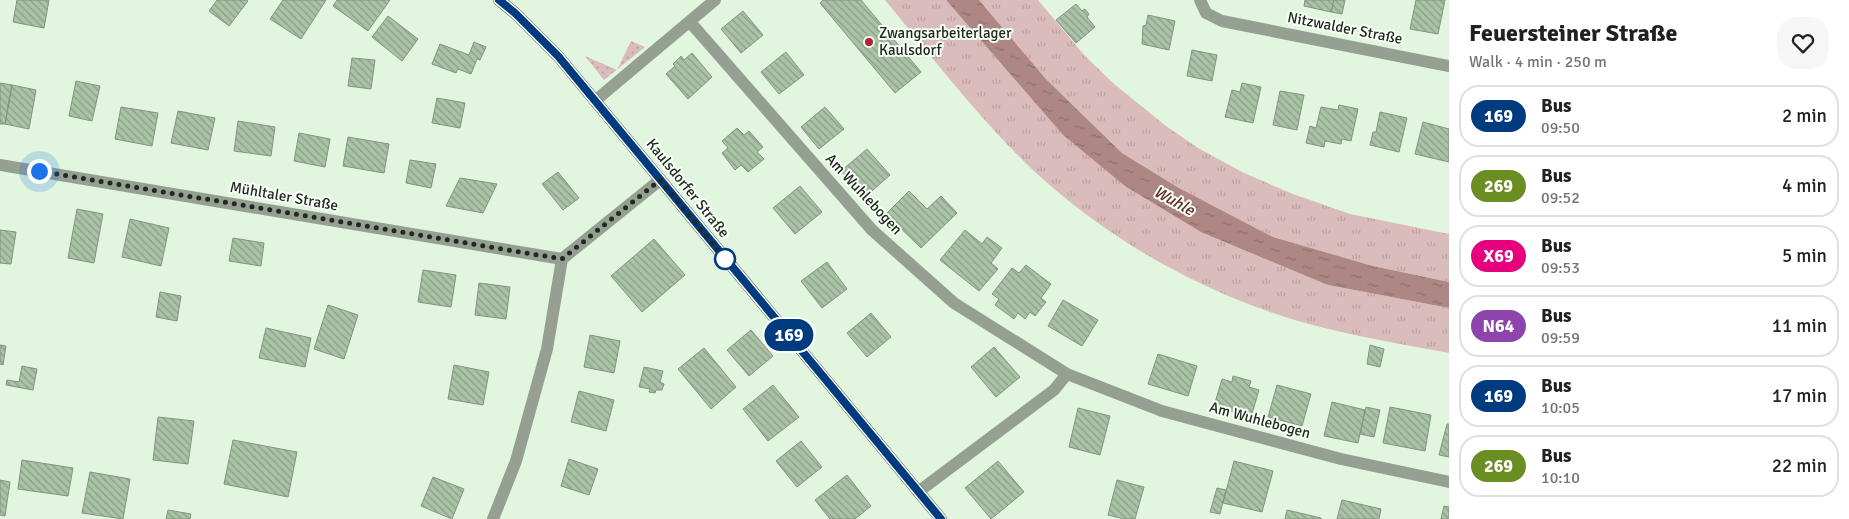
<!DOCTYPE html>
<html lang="en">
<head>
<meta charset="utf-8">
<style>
  body { margin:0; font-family:Signika,sans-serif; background:#f6f6f6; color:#202124; height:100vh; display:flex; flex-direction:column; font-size:19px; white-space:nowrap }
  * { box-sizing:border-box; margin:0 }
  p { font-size:16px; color:#757577 }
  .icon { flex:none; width:28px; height:28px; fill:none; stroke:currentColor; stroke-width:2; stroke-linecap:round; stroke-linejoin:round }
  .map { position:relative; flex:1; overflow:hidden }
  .side { display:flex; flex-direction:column; background:#fff; width:400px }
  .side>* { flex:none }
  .badge { padding:0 10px; border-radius:16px; font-size:18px; line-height:32px }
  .you { position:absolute; width:25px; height:25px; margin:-12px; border:4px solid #fff; border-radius:50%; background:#1a73e8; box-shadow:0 0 0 8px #1a73e833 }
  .map>.badge { position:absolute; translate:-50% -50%; box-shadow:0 0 0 2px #fff }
  .round { display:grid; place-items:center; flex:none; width:52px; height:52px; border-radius:20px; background:#f6f6f6 }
  .overview { display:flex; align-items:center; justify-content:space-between; height:85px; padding:0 20px }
  h1 { font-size:24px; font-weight:800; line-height:38px }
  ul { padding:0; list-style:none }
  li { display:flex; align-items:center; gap:15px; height:62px; margin:0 10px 8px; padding:0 10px; border:2px solid #e0e0e0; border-radius:20px }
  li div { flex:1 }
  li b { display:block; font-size:19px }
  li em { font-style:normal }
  li .badge { min-width:55px; font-weight:700; text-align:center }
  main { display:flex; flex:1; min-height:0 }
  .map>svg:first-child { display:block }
</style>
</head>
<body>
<main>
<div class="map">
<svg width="1449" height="519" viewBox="0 0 1449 519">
  <defs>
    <pattern id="grass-dots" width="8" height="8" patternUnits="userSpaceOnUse" patternTransform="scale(1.25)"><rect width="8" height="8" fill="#d9bcbb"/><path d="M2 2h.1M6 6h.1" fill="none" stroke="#baa2a0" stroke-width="1.8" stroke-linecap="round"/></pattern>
    <pattern id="park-tufts" width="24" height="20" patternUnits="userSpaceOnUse" patternTransform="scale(1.25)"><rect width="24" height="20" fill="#d9bcbb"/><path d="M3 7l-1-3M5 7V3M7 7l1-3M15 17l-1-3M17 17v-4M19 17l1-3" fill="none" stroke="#baa2a0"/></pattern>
    <pattern id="water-ripples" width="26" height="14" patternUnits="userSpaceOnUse" patternTransform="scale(1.25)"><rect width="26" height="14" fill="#ae8785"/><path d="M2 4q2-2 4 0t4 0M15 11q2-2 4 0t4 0" fill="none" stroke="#8d6e6c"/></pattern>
    <pattern id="building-back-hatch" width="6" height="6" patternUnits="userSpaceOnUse" patternTransform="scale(1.25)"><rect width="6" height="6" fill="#aac3a6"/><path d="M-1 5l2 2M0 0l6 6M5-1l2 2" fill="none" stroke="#8a9e87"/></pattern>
  </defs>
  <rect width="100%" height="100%" fill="#e2f6df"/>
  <path fill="url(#grass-dots)" d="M631 41 645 47 604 80 585 56 617 70Z"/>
  <path fill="url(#park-tufts)" d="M885 0H946L1062 134 1328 285 1449 308V353C1391 342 1332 333 1276 314 1187 284 1103 235 1034 171 979 119 933 58 885 0Z
    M979 0H1038L1085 56 1114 84 1166 126 1198 148 1244 173 1293 194 1350 214 1449 234V282L1373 266 1273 237 1179 188 1122 153 1045 78Z"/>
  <path fill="url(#water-ripples)" d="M946 0H979L1045 78 1122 153 1179 188 1273 237 1373 266 1449 282V308L1328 285 1201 232 1125 186 1062 134Z"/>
  <path fill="url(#building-back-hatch)" stroke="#829480" d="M17 0H49L44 28 13 22Z
    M217 0H246L248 1 229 26 209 11Z
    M283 0H326L301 39 270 19Z
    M337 0H390L368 31 333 6Z
    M823 0H861L921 72 895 93 820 3Z
    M1305 0H1334L1331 12 1304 6Z
    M1334 0H1345L1342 14 1331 12Z
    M1416 0H1445L1438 34 1410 29Z
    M1076 4 1082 11 1085 9 1089 14 1087 17 1095 27 1076 43 1056 20Z
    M743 11 763 35 741 53 721 29Z
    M1148 15 1175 21 1169 50 1142 44 1143 26 1146 25Z
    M388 16 418 39 402 61 372 37Z
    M474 42 486 47 480 60 477 59 471 74 458 69 456 73 432 64 440 44 469 55Z
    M1192 50 1217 55 1212 81 1187 76Z
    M786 52 804 75 779 94 761 72Z
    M692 53 712 77 688 99 666 74 675 66 673 64 681 56 684 60Z
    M352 58 375 60 371 89 348 86Z
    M76 81 100 86 92 121 69 116Z
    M0 83 12 85 5 124H0Z
    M1242 83 1261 87 1253 123 1225 117 1232 90 1240 92Z
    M12 85 36 90 29 129 5 124Z
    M1280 91 1304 95 1297 130 1273 125Z
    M437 98 465 103 460 128 432 123Z
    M1339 105 1358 109 1351 141 1342 139 1341 144 1325 141 1324 147 1306 143 1310 126 1316 128 1321 107 1338 110Z
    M121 107 158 113 152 146 115 139Z
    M825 107 844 129 819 149 801 127Z
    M178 111 215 118 208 150 171 143Z
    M1380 112 1407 118 1399 152 1370 145 1373 132H1376Z
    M238 121 275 127 271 156 234 151Z
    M1423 122 1449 129V162L1415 154Z
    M737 128 744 135 749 131 763 147 757 152 764 159 748 172 741 165 735 170 722 153 728 148 722 141Z
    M299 133 330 139 325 167 294 161Z
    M348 137 389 144 384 173 343 166Z
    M867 149 890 175 864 198 841 171Z
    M410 160 436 164 431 188 406 183Z
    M558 172 579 198 563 210 542 184Z
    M460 178 497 184 483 213 446 206Z
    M800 186 822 212 795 234 773 208Z
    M909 191 927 209 941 196 957 213 921 248 886 214Z
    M77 209 103 214 94 263 68 258Z
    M130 219 169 228 161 266 122 257Z
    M0 230 16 232 11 264 0 263Z
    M965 230 982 244 987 237 1002 248 991 263 998 269 979 291 940 260Z
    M233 238 264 243 261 266 229 261Z
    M654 239 685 275 642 312 611 276Z
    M827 262 847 289 822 308 801 281Z
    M1026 265 1051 284 1041 298 1046 302 1035 316 1030 312 1025 319 1018 313 1014 319 995 305 999 299 992 294 1012 268 1019 273Z
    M423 270 456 275 451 307 418 302Z
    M479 283 510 287 506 319 475 315Z
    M160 292 181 296 177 321 156 317Z
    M1063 300 1098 320 1082 346 1048 326Z
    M328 305 358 315 344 359 314 349Z
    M871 313 891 337 867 357 847 333Z
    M266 328 311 338 305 367 259 358Z
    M751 330 773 356 749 376 727 350Z
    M590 335 620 341 614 373 584 367Z
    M0 345 6 346 3 365 0 364Z
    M1370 345 1384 349 1380 367 1367 364Z
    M994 347 1020 377 996 397 971 367Z
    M704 348 736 387 711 409 678 369Z
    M1158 354 1197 366 1188 396 1148 384Z
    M454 365 489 372 483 405 448 399Z
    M22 366 37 369 33 390 6 385 7 380 19 382Z
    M644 367 663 371 660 382 664 384 662 390H656L655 393 649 392 650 389 639 387Z
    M1233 376 1251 381 1249 387 1259 390 1251 417 1214 406 1222 379 1232 382Z
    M773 385 799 417 768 441 743 409Z
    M1277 385 1311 394 1302 426 1268 417Z
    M579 391 614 400 606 431 571 422Z
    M1332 402 1365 410 1358 443 1324 436Z
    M1366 407 1380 410 1374 437 1360 434Z
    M1390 407 1431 415 1425 451 1383 443Z
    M1078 408 1110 416 1100 455 1069 447Z
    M158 417 194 421 188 464 153 460Z
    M1447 424H1449V457L1439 455Z
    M233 440 297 452 288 497 224 484Z
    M801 441 822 467 797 487 776 461Z
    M569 459 598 469 589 495 561 486Z
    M22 460 73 468 68 496 18 489Z
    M998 461 1024 492 991 519 965 488Z
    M1234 461 1273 471 1262 512 1223 503Z
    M90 472 130 479 123 519 82 513Z
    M847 475 871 506 855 519H830L815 500Z
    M433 477 464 489 452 519 421 506Z
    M0 480 10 482 5 516 0 515Z
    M1117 480 1144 487 1135 519H1124L1108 515Z
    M1217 488 1226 490 1220 514 1210 512Z
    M1342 500 1381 509 1379 519H1337Z
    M1444 506 1449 507V519H1441Z
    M168 510 191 514 190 519H166Z
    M1287 510 1321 518V519H1285Z"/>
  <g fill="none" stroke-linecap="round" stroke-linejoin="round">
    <path stroke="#95a093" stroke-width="12" d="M1200 0 1206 13 1222 21 1449 66
      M690 22 872 230 954 303 1067 374 1162 411 1341 459 1449 482
      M596 100 715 0
      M0 165 562 259
      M918 492 1054 390 1067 374
      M493 519 516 461 547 349 562 259 660 180"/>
    <path stroke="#4c5f49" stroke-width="12" d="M499 0 515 13 558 56 941 519"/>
  </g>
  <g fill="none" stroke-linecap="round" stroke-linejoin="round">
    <defs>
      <path id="line" d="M499 0 515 13 558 56 941 519"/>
    </defs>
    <use href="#line" stroke="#fff" stroke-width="11"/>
    <use href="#line" stroke="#003b80" stroke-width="8"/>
    <path stroke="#222921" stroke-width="5" stroke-dasharray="0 9" d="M39 171 562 259 660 180 725 259"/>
  </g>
  <circle fill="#b32134" stroke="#f7fff6" stroke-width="2" cx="869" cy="42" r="5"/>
  <circle fill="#fff" stroke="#003b80" stroke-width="2.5" cx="725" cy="259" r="10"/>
  <g text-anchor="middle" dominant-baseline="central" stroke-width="4" stroke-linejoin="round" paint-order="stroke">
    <g font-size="15" fill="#222921" stroke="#f7fff6">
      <text transform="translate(1345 28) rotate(11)">Nitzwalder Straße</text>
      <text transform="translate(688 188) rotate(51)">Kaulsdorfer Straße</text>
      <text transform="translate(864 194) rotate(47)">Am Wuhlebogen</text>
      <text transform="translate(284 196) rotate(10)">Mühltaler Straße</text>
      <text transform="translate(1260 420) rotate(15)">Am Wuhlebogen</text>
    </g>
    <g font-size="15" fill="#222921" stroke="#f7fff6" text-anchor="start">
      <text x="879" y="33">Zwangsarbeiterlager<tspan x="879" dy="17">Kaulsdorf</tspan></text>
    </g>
    <g font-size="16" font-style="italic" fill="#632c2e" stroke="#f7fff6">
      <text transform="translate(1174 201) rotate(29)">Wuhle</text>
    </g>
  </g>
</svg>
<div class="you" style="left:39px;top:171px"></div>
<b class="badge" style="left:789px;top:335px;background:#003b80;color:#fff">169</b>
</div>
<section class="side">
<div class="overview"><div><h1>Feuersteiner Straße</h1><p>Walk · 4 min · 250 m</p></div><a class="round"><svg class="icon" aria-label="heart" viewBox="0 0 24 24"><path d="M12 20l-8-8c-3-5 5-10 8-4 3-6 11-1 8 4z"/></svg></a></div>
<ul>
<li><span class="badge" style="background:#003b80;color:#fff">169</span><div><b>Bus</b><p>09:50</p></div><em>2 min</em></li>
<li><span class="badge" style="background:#6b8e23;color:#fff">269</span><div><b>Bus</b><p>09:52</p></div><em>4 min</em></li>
<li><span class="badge" style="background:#e6007e;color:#fff">X69</span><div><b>Bus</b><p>09:53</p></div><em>5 min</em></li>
<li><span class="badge" style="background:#8e44ad;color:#fff">N64</span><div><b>Bus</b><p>09:59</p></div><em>11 min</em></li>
<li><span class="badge" style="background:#003b80;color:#fff">169</span><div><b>Bus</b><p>10:05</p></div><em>17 min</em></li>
<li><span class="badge" style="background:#6b8e23;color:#fff">269</span><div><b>Bus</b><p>10:10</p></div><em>22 min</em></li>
</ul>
</section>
</main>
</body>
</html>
